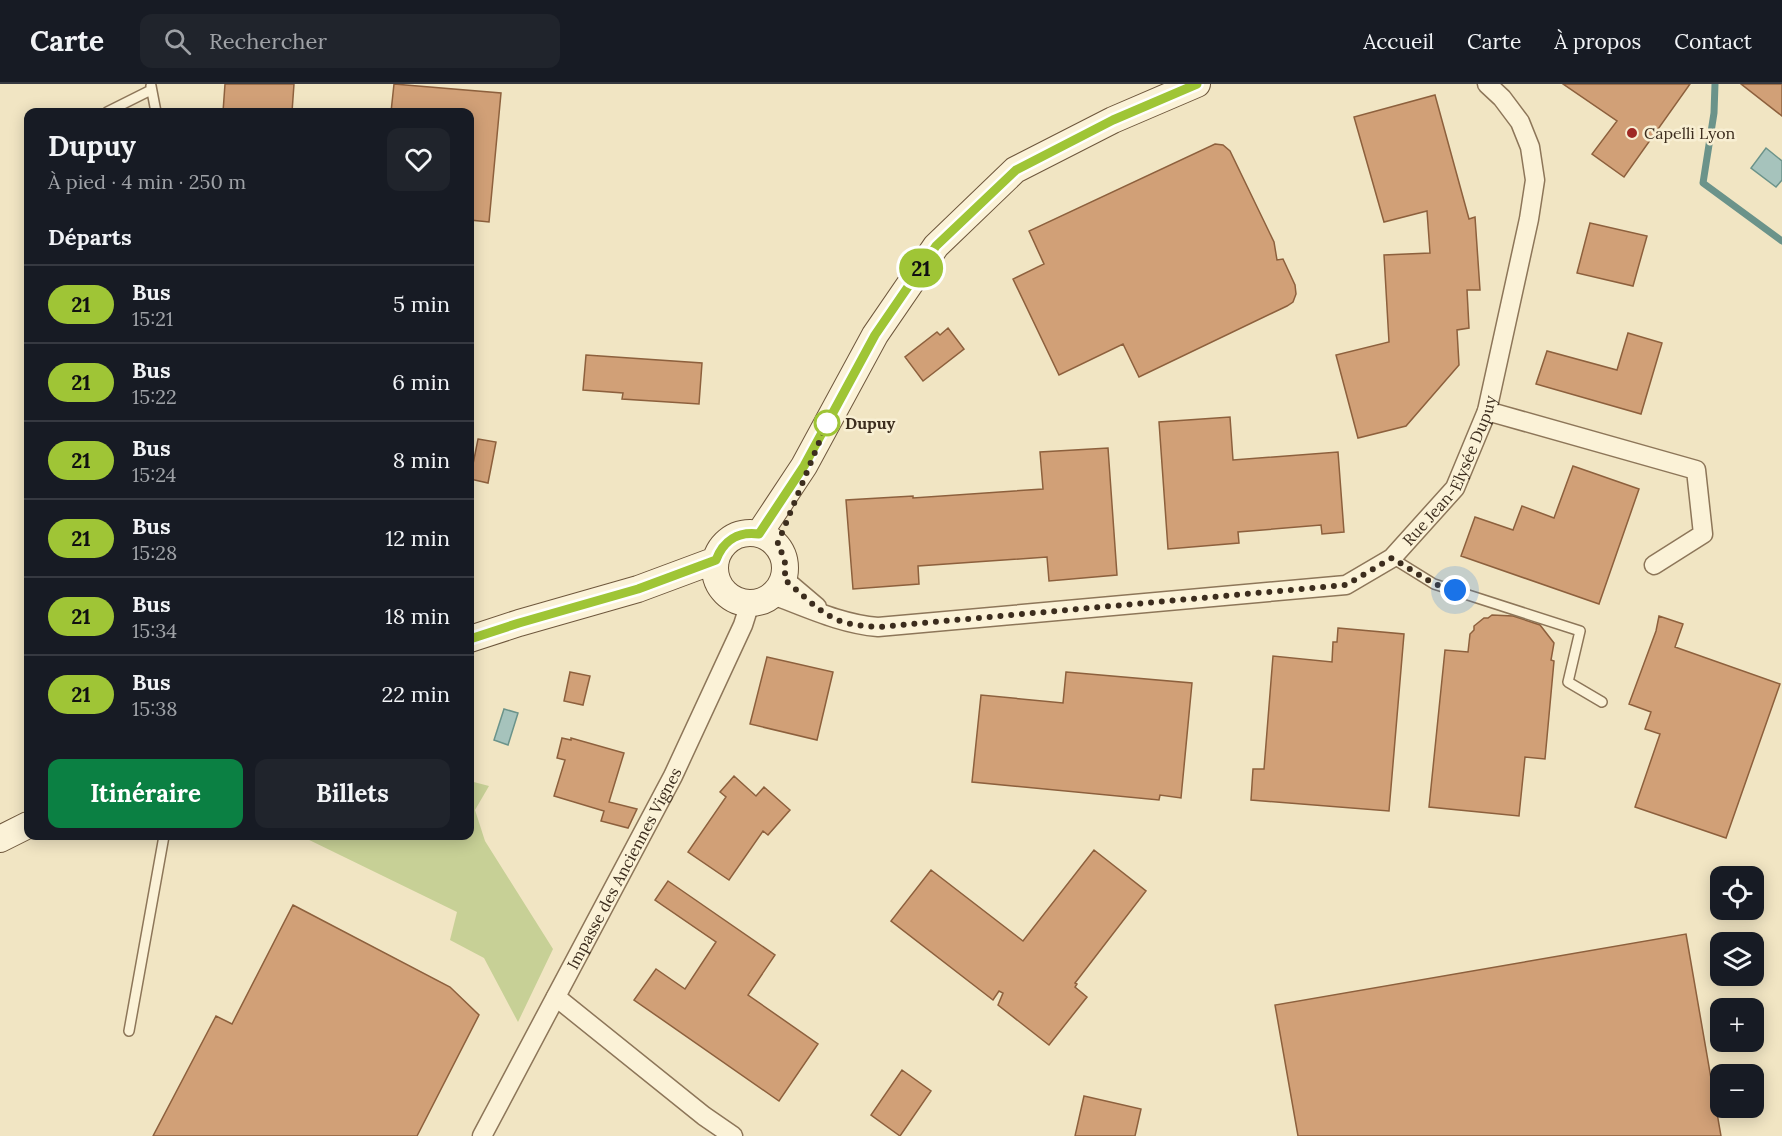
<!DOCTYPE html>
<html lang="fr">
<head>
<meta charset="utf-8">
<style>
  body { margin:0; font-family:Lora,serif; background:#20242c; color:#f1f3f6; height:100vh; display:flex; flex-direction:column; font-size:22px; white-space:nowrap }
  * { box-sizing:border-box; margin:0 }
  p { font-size:20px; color:#9ea1a6 }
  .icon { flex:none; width:33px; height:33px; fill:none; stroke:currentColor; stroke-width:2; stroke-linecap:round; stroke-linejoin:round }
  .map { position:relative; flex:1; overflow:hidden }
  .panel { position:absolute; left:24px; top:24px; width:450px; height:732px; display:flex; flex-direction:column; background:#171b24; border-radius:12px; box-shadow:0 3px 15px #0003 }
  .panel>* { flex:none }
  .badge { padding:0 12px; border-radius:20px; font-size:21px; line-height:39px }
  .buttons { position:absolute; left:1710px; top:782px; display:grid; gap:12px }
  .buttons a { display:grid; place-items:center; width:54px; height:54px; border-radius:12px; background:#171b24; box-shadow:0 3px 15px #0003; font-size:30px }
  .you { position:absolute; width:30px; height:30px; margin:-15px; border:4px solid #fff; border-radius:50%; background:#1a73e8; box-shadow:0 0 0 9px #1a73e833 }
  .map>.badge { position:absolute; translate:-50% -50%; box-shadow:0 0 0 3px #fff }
  h2 { padding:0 24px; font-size:22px; line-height:54px }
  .round { display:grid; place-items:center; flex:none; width:63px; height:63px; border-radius:12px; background:#20242c }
  .headline { display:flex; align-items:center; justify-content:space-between; height:102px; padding:0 24px }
  h1 { font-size:28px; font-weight:700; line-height:45px }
  .primary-button { display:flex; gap:12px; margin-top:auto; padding:12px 24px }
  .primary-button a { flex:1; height:69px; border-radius:12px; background:#0b8043; color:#fff; font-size:24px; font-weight:700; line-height:69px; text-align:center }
  .primary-button a+a { background:#20242c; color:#f1f3f6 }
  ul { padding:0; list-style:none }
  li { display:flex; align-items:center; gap:18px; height:78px; padding:0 24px; border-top:2px solid #363941 }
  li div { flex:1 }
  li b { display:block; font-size:22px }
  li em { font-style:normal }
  li .badge { min-width:66px; font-weight:700; text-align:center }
  header { display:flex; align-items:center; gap:36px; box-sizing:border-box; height:84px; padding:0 30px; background:#171b24; border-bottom:2px solid #363941 }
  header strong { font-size:28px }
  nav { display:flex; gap:33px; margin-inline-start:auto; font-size:21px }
  .search { width:420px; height:54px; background:#20242c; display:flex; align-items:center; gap:15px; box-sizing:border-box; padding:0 21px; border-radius:12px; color:#9ea1a6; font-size:22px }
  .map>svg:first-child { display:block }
</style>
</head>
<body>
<header>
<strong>Carte</strong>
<div class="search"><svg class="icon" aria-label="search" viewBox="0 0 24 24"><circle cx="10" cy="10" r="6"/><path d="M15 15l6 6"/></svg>Rechercher</div>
<nav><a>Accueil</a><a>Carte</a><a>À propos</a><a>Contact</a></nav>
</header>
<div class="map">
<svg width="1782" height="1052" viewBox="0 0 1782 1052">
  <rect width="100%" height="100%" fill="#f1e5c3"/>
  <path fill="#c7d096" d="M470 697 489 702 475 726 485 757 553 865 518 938 484 874 450 856 457 828 301 752H470Z"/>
  <path fill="#a6c3bc" stroke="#6b938a" stroke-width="1.5" d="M1766 64 1782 77V96L1776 103 1751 84Z
    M504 625 518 629 508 661 494 656Z"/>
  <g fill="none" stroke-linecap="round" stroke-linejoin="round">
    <path stroke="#6b938a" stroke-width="7" d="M1715 0 1714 29 1703 99 1782 157"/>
  </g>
  <path fill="#d1a077" stroke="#8d603d" stroke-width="1.5" d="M225 0H294L292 28H223Z
    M394 0 501 9 489 138 470 136 471 110H470V28H391Z
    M1563 0H1690L1624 93 1592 70 1617 37Z
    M1741 0H1782V32Z
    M1435 11 1469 135 1475 133 1480 206H1467L1469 244 1457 246 1459 281 1406 342 1358 354 1336 271 1389 258 1384 171 1430 169 1427 127 1384 138 1354 33Z
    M1215 60 1223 61 1230 67 1274 158 1277 176 1283 175 1295 201 1296 210 1293 218 1287 222 1139 293 1123 260 1059 291 1013 195 1044 180 1029 147Z
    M1590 139 1647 152 1633 202 1577 189Z
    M948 244 964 265 923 297 905 273 937 248 940 251Z
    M1628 249 1662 259 1641 330 1536 300 1547 267 1617 286Z
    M586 271 702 279 699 320 622 315 623 309 583 306Z
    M1230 333 1233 376 1338 368 1344 448 1322 450 1321 441 1238 448 1239 459 1168 465 1159 338Z
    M478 355 496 358 488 399 470 395Z
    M1108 364 1117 491 1049 497 1047 473 918 482 919 500 853 505 846 416 913 412V414L1043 405 1040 368Z
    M1573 382 1639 405 1599 520 1461 472 1475 433 1513 446 1522 422 1554 434Z
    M1492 531 1513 532 1540 541 1554 559 1551 576 1554 577 1545 675 1525 673 1519 732 1429 723 1445 566 1468 568 1470 550 1474 546V542L1484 534H1488Z
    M1659 532 1683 540 1675 563 1780 600 1726 754 1635 723 1660 650 1645 645 1651 628 1629 620 1656 547Z
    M1338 544 1404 550 1389 727 1251 716 1253 685H1264L1273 572 1332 578 1333 558H1337Z
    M767 573 833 588 817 656 750 640Z
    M570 588 590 592 583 621 564 617Z
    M1066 588 1192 599 1181 714 1160 711 1159 716 972 698 981 611 1063 619Z
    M562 654 571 656V654L624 669 609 718 637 725 628 744 601 737 604 727 554 712 565 676 557 674Z
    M734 692 756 712 764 703 790 726 768 751 763 747 729 796 688 768 726 713 720 708Z
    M1094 766 1146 807 1075 899 1077 900 1075 903 1087 913 1049 961 998 921 1003 909 999 907 993 916 891 837 931 786 1023 857Z
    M668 797 775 871 748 911 818 960 779 1017 634 916 656 885 685 905 716 858 655 816Z
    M293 821 450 903 479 931 417 1052H153L216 932 232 940Z
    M1686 850 1721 1052H1298L1275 921Z
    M902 986 931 1007 900 1052 871 1031Z
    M1084 1012 1141 1025 1135 1052H1075Z"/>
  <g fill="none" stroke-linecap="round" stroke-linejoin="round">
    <defs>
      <path id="lane" d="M151 2 156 28
        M107 28 151 6
        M1392 474 1434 500 1580 547 1568 598 1602 618
        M129 947 164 752"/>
      <g id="street">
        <path d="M1487 327 1696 386 1703 450 1654 481"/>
        <path d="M784 495 817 523"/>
        <path id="s1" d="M773 511C808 524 841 540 878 543L1346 501 1392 474 1455 404 1487 327 1529 135 1535 96 1530 63 1520 38 1502 14 1487 0"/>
        <path d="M556 913 704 1032 733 1052"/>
        <path id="s2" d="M482 1052 673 692 743 541 750 519"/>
      </g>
      <path id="secondary" d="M715 484a35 35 0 1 1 70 0a35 35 0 1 1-70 0Z
        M759 450 804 382 875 251 936 162 1015 86 1113 36 1197 0
        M470 555 519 539 638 505 716 476
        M0 755 28 741"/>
    </defs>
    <use href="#lane" stroke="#8d7659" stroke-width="12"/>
    <use href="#street" stroke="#8d7659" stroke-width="21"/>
    <use href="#secondary" stroke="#6e573c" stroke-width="28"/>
    <use href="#lane" stroke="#fbf2d7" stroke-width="9"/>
    <use href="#street" stroke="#fbf2d7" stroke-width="18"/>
    <use href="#secondary" stroke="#fbf2d7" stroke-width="26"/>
  </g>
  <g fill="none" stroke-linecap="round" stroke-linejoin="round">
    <defs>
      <path id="line" d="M470 555 519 539 638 505 716 476C723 457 738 447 759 450L804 382 875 251 936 162 1016 86 1113 36 1197 0"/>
    </defs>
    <use href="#line" stroke="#fff" stroke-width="14"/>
    <use href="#line" stroke="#9fc536" stroke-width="9"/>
    <path stroke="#3c2d1e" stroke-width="6" stroke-dasharray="0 10.8" d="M827 339 777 461C785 472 787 482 784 495 801 509 819 529 840 537 852 541 865 542 878 543L1346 501 1392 474 1434 500 1455 506"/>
  </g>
  <circle fill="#9f2925" stroke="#f8efd3" stroke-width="2" cx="1632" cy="49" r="6"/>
  <circle fill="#fff" stroke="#9fc536" stroke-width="3" cx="827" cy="339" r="12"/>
  <g text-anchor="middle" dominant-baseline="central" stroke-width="5" stroke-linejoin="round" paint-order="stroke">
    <g font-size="16" fill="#3c2d1e" stroke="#f8efd3" text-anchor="start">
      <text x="1644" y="49">Capelli Lyon</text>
    </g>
    <g font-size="16" font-weight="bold" fill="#3c2d1e" stroke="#f8efd3" text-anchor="start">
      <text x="845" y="339">Dupuy</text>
    </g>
    <g font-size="16" fill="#3c2d1e" stroke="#f8efd3">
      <text stroke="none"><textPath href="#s1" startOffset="740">Rue Jean-Elysée Dupuy</textPath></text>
      <text stroke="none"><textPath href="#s2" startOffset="303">Impasse des Anciennes Vignes</textPath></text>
    </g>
  </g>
</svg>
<div class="buttons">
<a><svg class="icon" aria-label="locate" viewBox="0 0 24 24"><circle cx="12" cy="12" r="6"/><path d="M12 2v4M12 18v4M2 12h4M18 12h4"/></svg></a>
<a><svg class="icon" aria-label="layers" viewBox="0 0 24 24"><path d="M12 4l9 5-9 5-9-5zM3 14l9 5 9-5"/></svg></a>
<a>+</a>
<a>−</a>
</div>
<div class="you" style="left:1455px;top:506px"></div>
<b class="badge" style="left:921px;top:184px;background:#9fc536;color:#111">21</b>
<section class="panel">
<div class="headline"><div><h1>Dupuy</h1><p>À pied · 4 min · 250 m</p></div><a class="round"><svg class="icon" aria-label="heart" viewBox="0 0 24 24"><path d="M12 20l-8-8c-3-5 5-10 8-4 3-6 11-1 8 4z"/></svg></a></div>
<h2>Départs</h2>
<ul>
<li><span class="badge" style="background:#9fc536;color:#111">21</span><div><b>Bus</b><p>15:21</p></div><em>5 min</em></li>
<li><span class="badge" style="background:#9fc536;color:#111">21</span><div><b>Bus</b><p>15:22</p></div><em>6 min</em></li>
<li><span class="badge" style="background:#9fc536;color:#111">21</span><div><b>Bus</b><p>15:24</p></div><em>8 min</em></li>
<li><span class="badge" style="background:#9fc536;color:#111">21</span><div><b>Bus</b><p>15:28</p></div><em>12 min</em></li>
<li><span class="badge" style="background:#9fc536;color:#111">21</span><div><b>Bus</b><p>15:34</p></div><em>18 min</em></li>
<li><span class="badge" style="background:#9fc536;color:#111">21</span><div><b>Bus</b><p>15:38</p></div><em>22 min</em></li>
</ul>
<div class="primary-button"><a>Itinéraire</a><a>Billets</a></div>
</section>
</div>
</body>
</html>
